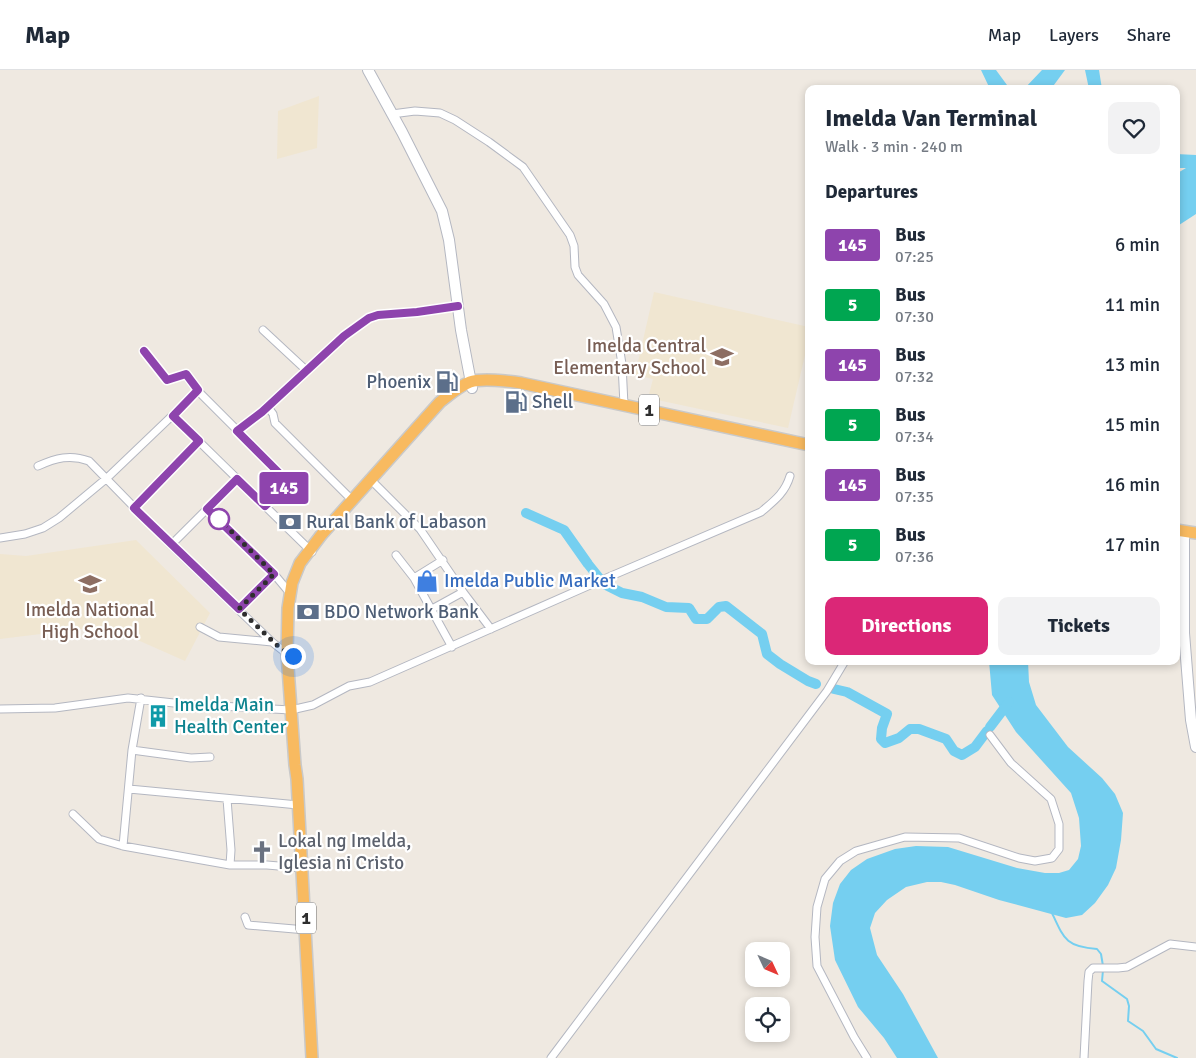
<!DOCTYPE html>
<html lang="en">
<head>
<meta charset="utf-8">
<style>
  body { margin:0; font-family:Signika,sans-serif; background:#f2f2f3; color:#1f2937; height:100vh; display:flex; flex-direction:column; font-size:19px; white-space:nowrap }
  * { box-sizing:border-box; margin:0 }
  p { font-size:16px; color:#747a83 }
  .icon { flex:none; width:28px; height:28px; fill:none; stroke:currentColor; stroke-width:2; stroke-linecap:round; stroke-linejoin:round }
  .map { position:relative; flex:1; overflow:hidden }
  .sheet { position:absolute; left:805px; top:15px; width:375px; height:580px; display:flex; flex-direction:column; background:#fff; border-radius:10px; box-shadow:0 2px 8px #0003 }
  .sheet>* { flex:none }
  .badge { padding:0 10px; border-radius:4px; font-size:18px; line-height:32px }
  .needle { width:32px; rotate:134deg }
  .controls { position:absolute; left:745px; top:872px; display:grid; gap:10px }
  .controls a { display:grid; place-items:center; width:45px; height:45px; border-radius:10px; background:#fff; box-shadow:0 2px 8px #0003; font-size:25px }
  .you { position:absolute; width:25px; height:25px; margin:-12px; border:4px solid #fff; border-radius:50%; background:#1a73e8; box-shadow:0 0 0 8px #1a73e833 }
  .map>.badge { position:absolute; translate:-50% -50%; box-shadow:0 0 0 2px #fff }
  h2 { padding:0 20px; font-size:19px; line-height:45px }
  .round { display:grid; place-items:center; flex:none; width:52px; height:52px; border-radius:10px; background:#f2f2f3 }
  .summary { display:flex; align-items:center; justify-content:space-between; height:85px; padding:0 20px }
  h1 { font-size:24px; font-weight:800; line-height:38px }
  .button { display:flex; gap:10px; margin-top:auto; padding:10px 20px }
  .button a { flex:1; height:58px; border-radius:10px; background:#db2777; color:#fff; font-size:20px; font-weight:800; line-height:58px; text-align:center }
  .button a+a { background:#f2f2f3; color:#1f2937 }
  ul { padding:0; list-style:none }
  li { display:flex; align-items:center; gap:15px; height:60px; padding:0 20px }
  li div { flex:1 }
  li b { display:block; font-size:19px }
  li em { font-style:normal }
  li .badge { min-width:55px; font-weight:700; text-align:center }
  header { display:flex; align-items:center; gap:30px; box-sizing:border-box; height:70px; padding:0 25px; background:#fff; border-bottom:1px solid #e0e1e3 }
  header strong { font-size:24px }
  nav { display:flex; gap:28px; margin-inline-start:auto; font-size:18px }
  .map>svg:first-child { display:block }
</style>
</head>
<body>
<header>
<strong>Map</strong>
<nav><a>Map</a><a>Layers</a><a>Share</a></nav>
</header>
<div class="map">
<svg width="1196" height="988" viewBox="0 0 1196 988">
  <rect width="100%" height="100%" fill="#efe9e1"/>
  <path fill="#f0e6d1" d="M319 26 317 78 277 89 278 41Z
    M654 222 809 257V268L788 358 648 328 653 309 635 305Z
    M136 470 210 543 185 591 106 556 0 569V484L26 486Z"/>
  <path fill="#75cff0" d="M981 0H996L1007 15 1012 19H990Z
    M1042 0H1065L1051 19H1024Z
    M1085 0H1099L1102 19H1089Z
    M1176 84 1196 85V144L1176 157V104L1186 98H1176Z
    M989 591H1028L1029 612 1036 635 1068 677 1102 708 1115 724 1123 743 1121 770 1116 798 1108 815 1095 833 1082 845 1066 848 999 830 955 815 941 812H927L906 817 887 830 875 843 870 858 877 885 903 924 938 988H897L884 968 858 937 835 890 830 856 833 833 840 814 851 800 867 789 895 779 916 776 948 777 1017 798 1045 803H1059L1069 800 1078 789 1081 776 1079 748 1071 723 1016 662 992 625Z"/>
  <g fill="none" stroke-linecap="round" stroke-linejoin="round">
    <path stroke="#75cff0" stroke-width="2" d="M1052 843C1064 869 1066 877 1097 879L1101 884 1103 896
      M1103 900 1102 911 1127 929 1129 936 1128 951 1143 961 1156 979 1177 988"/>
    <path stroke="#75cff0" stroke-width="10" d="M526 443 564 460 588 494 604 514 622 523 642 527 666 537 689 538 696 549H707L719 537 726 536 762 564 767 584 780 594 808 611 816 614
      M834 619 847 622 887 644 882 658 881 669 885 673 899 668 910 659H919L946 669 954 681 962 685 975 677 987 661
      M990 657 1009 632"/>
    <defs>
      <path id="minor" d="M392 44 415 41 440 43 455 50 489 72 523 97 570 165 574 176 575 197 578 205 604 234 616 257 622 294 624 335
        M263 260 306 300
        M144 281 167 310 185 304 198 321 287 410V415L265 436
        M267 336 273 344 275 353 352 430
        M173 346 312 482
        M237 361 261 342 344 266 369 248 378 245 417 242 458 236
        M38 396C56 388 70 384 89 391L171 475 272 572 286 583 293 586
        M373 412 420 459 463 522 432 539
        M134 438 199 371
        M207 439 274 504 289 522
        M0 468 25 464 43 458 59 448 107 408 198 321
        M171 475 237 409
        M396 485 414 508 452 577
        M414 508 443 490
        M463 522 491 559
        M239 539 274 504
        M200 557 219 567 272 572
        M0 639 55 638 128 628 183 634 291 640 313 635 349 616 370 612 597 512 761 442C774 431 785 423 790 406
        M132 680 191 688 210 687
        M129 719 298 735
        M227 729 231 780 230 795
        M73 744 99 769 123 776 230 795H267L302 798
        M123 776 132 680 141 628
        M245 847 248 855 306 860
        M551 988 827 621 845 591
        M867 988 854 967 817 896 815 867 817 837 825 809 840 791 856 781 905 767 959 768 1019 788 1035 791 1052 788 1059 779V754L1051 729 1011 693 990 665
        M1084 988 1088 911 1089 902 1093 898H1118L1127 897 1170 874 1196 877"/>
      <path id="secondary" d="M368 0 402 62 442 141 449 170 461 260 472 318
        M1184 461V563L1191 650 1196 677"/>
      <path id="trunk" d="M1176 460 1196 463
        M312 988 297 709 295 695 287 584 288 538 292 513 300 493 322 464 440 332C449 325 459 316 470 312 481 308 509 311 521 313L809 375"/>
    </defs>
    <use href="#minor" stroke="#b4b7c1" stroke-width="9"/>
    <use href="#secondary" stroke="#b4b7c1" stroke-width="12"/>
    <use href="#trunk" stroke="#c9c9c9" stroke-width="14"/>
    <use href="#minor" stroke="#fff" stroke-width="7"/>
    <use href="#secondary" stroke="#fff" stroke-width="10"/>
    <use href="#trunk" stroke="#f8ba60" stroke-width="11"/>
  </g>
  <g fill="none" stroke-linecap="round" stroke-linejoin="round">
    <defs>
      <path id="line" d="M144 281 167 310 186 304 198 320 173 346 199 371 134 438 239 539 274 504 207 439 237 409 265 436 284 418 288 412 237 361 262 342 344 266 369 248 378 245 417 242 458 236"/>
    </defs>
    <use href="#line" stroke="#fff" stroke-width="11"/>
    <use href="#line" stroke="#8e44ad" stroke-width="8"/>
    <path stroke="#2e2e2e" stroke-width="5" stroke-dasharray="0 9" d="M219 449 274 504 239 539 281 579 293 586"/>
  </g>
  <defs>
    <symbol id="school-bare" viewBox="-9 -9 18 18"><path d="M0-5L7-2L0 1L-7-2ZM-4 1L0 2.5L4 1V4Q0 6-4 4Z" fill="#8d6e63" stroke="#fff" stroke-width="2.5" paint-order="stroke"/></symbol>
    <symbol id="fuel-bare" viewBox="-9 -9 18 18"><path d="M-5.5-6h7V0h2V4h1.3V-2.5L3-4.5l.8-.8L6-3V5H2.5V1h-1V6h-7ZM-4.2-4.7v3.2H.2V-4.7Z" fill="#5c6f8a" stroke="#fff" stroke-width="2.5" paint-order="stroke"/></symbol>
    <symbol id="bank-bare" viewBox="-9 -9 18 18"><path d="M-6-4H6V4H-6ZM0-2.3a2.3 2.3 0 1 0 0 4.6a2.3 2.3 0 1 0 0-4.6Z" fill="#5c6f8a" stroke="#fff" stroke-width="2.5" paint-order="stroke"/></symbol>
    <symbol id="shop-bare" viewBox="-9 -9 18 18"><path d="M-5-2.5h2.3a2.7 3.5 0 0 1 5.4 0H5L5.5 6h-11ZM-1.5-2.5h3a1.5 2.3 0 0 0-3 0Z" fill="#3f7fe0" stroke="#fff" stroke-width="2.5" paint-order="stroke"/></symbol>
    <symbol id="building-bare" viewBox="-9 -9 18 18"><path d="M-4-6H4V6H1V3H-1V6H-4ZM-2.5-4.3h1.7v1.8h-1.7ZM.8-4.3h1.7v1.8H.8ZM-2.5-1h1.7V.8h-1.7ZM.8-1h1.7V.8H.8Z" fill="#0f9aa8" stroke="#fff" stroke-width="2.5" paint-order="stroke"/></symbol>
    <symbol id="church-bare" viewBox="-9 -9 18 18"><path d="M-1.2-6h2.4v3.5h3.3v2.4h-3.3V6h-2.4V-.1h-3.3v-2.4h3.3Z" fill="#6b7280" stroke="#fff" stroke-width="2.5" paint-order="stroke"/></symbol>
  </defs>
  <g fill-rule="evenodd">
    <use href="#school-bare" x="706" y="271" width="32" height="32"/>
    <use href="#fuel-bare" x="431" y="296" width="32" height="32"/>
    <use href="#fuel-bare" x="500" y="316" width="32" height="32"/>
    <use href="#bank-bare" x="274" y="436" width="32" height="32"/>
    <use href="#shop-bare" x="411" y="495" width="32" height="32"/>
    <use href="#school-bare" x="74" y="498" width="32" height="32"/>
    <use href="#bank-bare" x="292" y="526" width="32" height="32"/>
    <use href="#building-bare" x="142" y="630" width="32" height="32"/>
    <use href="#church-bare" x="246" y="766" width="32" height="32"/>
  </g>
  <circle fill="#fff" stroke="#8e44ad" stroke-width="2.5" cx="219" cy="449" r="10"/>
  <g text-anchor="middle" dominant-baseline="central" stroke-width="4.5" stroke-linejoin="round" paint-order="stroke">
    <g fill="#fff" stroke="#6d6d6d" stroke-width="1">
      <rect x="639" y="324.5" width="20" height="31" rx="4"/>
      <rect x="296" y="832.5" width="20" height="31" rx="4"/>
    </g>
    <g font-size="18" font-weight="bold" fill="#2e2e2e">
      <text x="649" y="340">1</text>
      <text x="306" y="848">1</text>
    </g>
    <g font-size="19" fill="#785e54" stroke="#fff" text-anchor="end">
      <text x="706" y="276">Imelda Central<tspan x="706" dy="22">Elementary School</tspan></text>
      <text x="90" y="540" text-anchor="middle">Imelda National<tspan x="90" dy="22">High School</tspan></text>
    </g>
    <g font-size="19" fill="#4e5e75" stroke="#fff" text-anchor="start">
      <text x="431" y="312" text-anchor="end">Phoenix</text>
      <text x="532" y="332">Shell</text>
      <text x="306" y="452">Rural Bank of Labason</text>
      <text x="324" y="542">BDO Network Bank</text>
    </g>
    <g font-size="19" fill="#366cbe" stroke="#fff" text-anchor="start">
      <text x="444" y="511">Imelda Public Market</text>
    </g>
    <g font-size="19" fill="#0d838f" stroke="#fff" text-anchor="start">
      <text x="174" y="635">Imelda Main<tspan x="174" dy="22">Health Center</tspan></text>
    </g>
    <g font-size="19" fill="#5b616d" stroke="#fff" text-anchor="start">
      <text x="278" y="771">Lokal ng Imelda,<tspan x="278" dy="22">Iglesia ni Cristo</tspan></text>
    </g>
  </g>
</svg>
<div class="controls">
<a><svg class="needle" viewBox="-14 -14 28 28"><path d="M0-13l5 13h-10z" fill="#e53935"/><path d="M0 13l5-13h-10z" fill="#747a83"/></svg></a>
<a><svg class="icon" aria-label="locate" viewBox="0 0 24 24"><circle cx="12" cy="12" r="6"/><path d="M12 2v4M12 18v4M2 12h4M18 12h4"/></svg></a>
</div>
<div class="you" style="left:293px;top:586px"></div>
<b class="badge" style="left:284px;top:418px;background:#8e44ad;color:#fff">145</b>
<section class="sheet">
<div class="summary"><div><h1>Imelda Van Terminal</h1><p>Walk · 3 min · 240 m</p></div><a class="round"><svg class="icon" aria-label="heart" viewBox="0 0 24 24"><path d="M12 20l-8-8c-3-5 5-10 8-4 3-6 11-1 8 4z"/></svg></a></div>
<h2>Departures</h2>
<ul>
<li><span class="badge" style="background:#8e44ad;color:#fff">145</span><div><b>Bus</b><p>07:25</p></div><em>6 min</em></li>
<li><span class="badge" style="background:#00a651;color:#fff">5</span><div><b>Bus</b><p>07:30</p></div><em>11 min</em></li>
<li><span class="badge" style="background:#8e44ad;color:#fff">145</span><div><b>Bus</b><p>07:32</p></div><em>13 min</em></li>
<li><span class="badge" style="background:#00a651;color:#fff">5</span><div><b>Bus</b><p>07:34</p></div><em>15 min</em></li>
<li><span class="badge" style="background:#8e44ad;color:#fff">145</span><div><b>Bus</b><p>07:35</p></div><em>16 min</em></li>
<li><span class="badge" style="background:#00a651;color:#fff">5</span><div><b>Bus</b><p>07:36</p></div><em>17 min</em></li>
</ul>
<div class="button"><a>Directions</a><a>Tickets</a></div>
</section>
</div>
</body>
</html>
